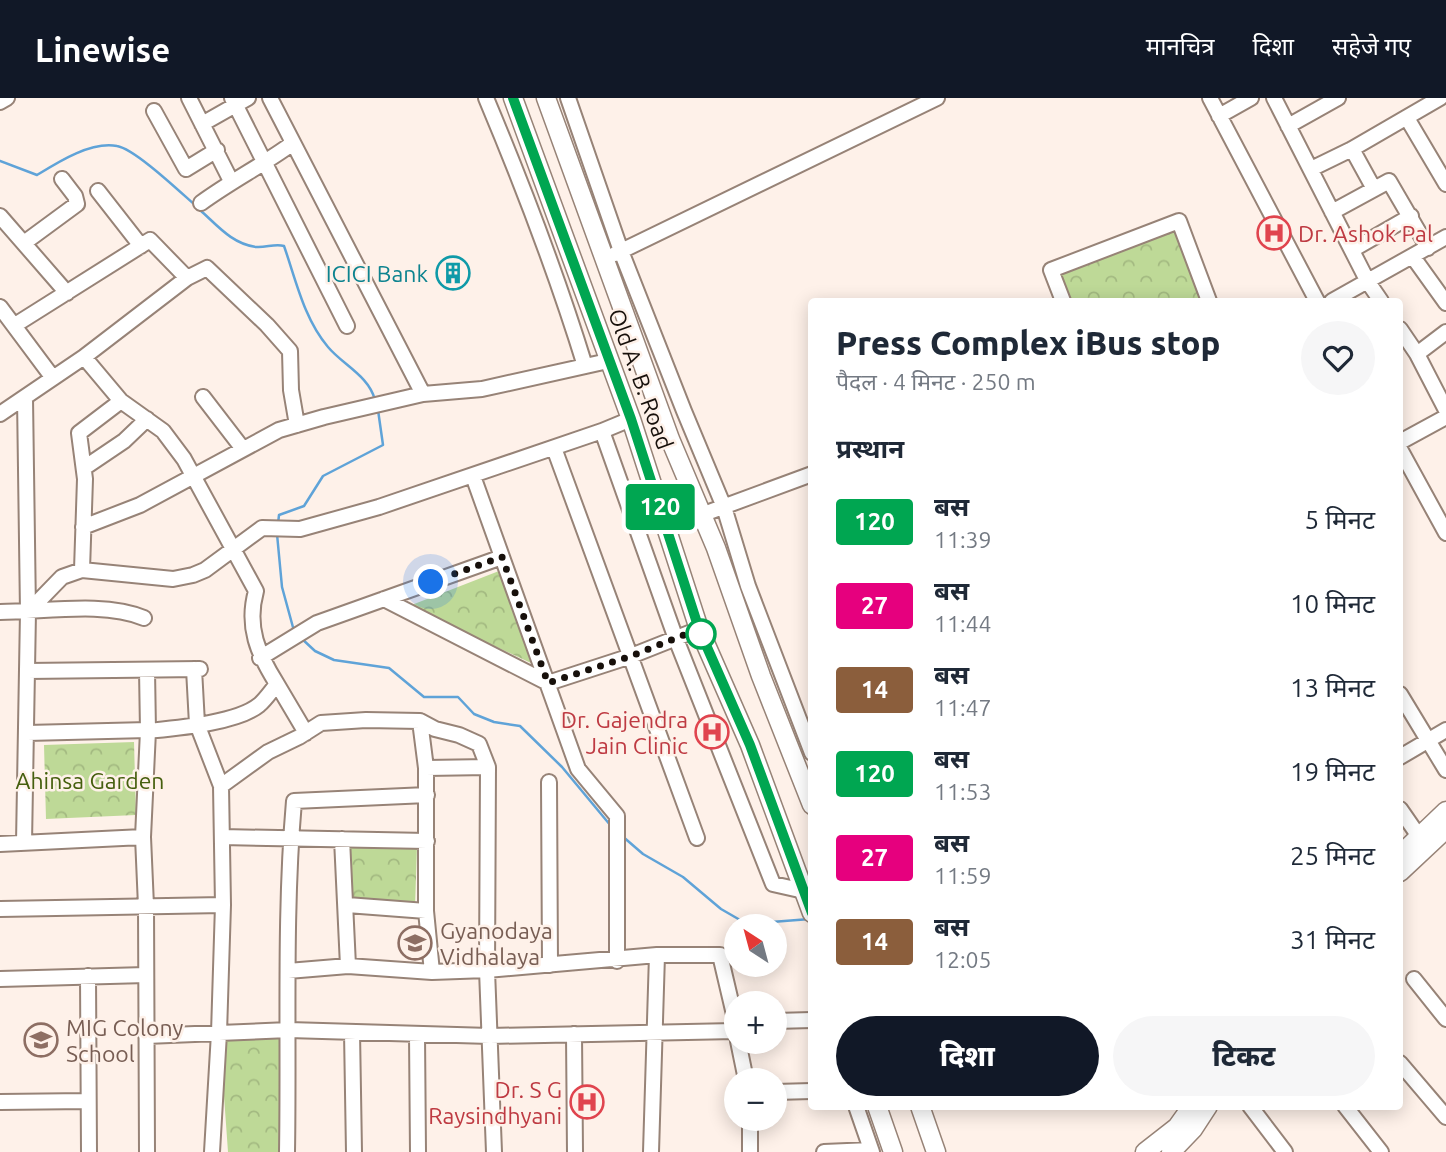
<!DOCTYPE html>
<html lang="hi">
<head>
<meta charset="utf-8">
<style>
  body { margin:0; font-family:Ubuntu,"Noto Sans Devanagari",sans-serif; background:#f6f6f7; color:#1f2937; height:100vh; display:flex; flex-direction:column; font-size:26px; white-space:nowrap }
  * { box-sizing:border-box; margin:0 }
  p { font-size:23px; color:#747a83 }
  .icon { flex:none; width:38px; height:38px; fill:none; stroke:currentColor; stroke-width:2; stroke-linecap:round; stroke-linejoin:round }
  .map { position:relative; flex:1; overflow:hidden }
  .sheet { position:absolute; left:808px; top:200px; width:595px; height:812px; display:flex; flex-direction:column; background:#fff; border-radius:7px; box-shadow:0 4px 18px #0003 }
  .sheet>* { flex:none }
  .badge { padding:0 14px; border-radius:5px; font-size:24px; line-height:46px }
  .needle { width:46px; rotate:324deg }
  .buttons { position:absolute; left:724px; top:816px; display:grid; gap:14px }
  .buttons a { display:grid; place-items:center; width:63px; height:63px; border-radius:50%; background:#fff; box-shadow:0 4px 18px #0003; font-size:35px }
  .you { position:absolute; width:35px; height:35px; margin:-18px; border:5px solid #fff; border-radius:50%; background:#1a73e8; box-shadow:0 0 0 10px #1a73e833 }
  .map>.badge { position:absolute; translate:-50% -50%; box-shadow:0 0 0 4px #fff }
  h2 { padding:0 28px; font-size:26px; line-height:63px }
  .round { display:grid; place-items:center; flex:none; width:74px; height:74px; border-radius:37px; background:#f6f6f7 }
  .head { display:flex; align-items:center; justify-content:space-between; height:119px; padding:0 28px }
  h1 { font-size:33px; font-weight:800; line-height:52px }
  .cta { display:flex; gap:14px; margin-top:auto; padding:14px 28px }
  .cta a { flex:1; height:80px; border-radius:42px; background:#111827; color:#fff; font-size:28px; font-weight:800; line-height:80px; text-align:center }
  .cta a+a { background:#f6f6f7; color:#1f2937 }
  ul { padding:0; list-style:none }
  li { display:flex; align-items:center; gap:21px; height:84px; padding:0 28px }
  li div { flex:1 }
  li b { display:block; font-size:26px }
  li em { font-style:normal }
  li .badge { min-width:77px; font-weight:700; text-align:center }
  header { display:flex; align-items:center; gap:42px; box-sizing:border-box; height:98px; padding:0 35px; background:#111827; color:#fff }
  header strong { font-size:33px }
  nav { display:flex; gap:38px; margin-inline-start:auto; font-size:24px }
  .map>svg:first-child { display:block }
</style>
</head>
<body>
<header>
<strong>Linewise</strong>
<nav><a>मानचित्र</a><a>दिशा</a><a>सहेजे गए</a></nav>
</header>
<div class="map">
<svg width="1446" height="1054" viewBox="0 0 1446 1054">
  <defs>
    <pattern id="park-crowns" width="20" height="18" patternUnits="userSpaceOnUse" patternTransform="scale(1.75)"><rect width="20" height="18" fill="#bed997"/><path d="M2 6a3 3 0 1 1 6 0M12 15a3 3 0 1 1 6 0" fill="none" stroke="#a3b981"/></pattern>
  </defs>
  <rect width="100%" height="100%" fill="#fef1e9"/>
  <path fill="url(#park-crowns)" d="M1174 132 1202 203H1069L1059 176Z
    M499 473 531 565 409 508Z
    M134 644 136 717 46 721 44 647Z
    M348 745 417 747 415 810 345 808Z
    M280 937 291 1054H228L220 942Z"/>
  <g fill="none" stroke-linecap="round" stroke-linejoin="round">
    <path stroke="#5fa3d8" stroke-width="2.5" d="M0 63 37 77C58 64 91 43 117 48 135 51 180 94 195 107
      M200 112C217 127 232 146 256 149 266 150 275 145 284 148 296 182 304 221 328 249 343 267 369 278 375 302
      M278 426 279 417 304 408 323 378 383 347 378 312
      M277 436 282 489 294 533
      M301 540 315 553 334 562 389 570 424 599H458L474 616 494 624 520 628 562 669 611 728
      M621 737 643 756 683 779 721 811 747 826 810 821"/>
    <defs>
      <path id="minor" d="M189 0 231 83
        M232 0 347 228
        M270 0 423 296
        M486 0C523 88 557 177 585 268
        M568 0 621 153 684 313 724 409 748 488 812 655
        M1210 0 1317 203
        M1274 0 1368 184 1381 203
        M0 4 7 0
        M154 13 186 71 217 52
        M1219 18 1251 0
        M1407 20 1446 86
        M202 26 248 0
        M1288 28 1338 0
        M1352 51 1374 91
        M1311 71 1352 51 1440 0
        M98 93 141 148
        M201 105C231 83 263 67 293 45
        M1332 114 1389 83 1428 150
        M0 118 67 195
        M24 145 77 106 75 98 62 81
        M1352 152 1411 118
        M615 156 937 0
        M1413 159 1446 205
        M1063 203 1051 172 1179 123 1209 203
        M1332 203 1446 139
        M0 209 53 280
        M15 227 150 142 187 180 207 170 267 227 290 253 291 292 297 327
        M1400 231 1417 256 1446 312
        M1417 256 1446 234
        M84 259 121 303 163 333 184 361 256 493C246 529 258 556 277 586 271 593 266 601 259 607 237 625 177 630 148 633
        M203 299 243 351
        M0 316 84 259 187 180
        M631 321 602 333 676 541 773 786 804 793
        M1400 344 1446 319
        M554 350 697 740
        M1400 351 1446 435
        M84 370 124 343 147 321
        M473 378 578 671 617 718V863
        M701 417 812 376
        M83 429 140 407 279 332 324 319 423 296 482 291 608 263
        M82 472 85 381 79 335 121 303
        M384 501 548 585 631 558 699 531
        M0 514C44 514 104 503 144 520
        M28 514 62 479 82 472 173 481 193 477 205 472 262 430 300 431 379 409 602 333
        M260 560 317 525 502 459
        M194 571 197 626 221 688 223 807 219 935 212 1054
        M27 573 200 571
        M277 586 306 635
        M1400 596 1446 672
        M420 623 426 670V813L432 874
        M27 635 148 632
        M1400 659 1446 632
        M426 670 488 669
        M549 684 550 867
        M221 688 268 654 299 639 321 625 366 622 420 623 435 631 459 637 479 646 488 669 487 872 494 1054
        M1400 711 1425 747
        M222 739 427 743
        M342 741 348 868
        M24 745 28 514 25 300
        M0 746 143 739
        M347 807 426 813
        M0 811 223 807
        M288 873 348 868 432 874 487 872 657 857H720L736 925 737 939
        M88 878 89 1054
        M0 881 146 877
        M1414 881 1446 921
        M775 923 812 922
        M352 934 354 1054
        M574 936 575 1054
        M417 937 418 1054
        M146 938 289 932 490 938 735 933
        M738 943 746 982
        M1400 965 1446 1019
        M775 994 812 993
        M0 1004 87 1003
        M856 1008 872 1054
        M1250 1008 1285 1054
        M1345 1008 1381 1054
        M750 1020V1054
        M147 1054 146 808 143 739 148 633 147 572
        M287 1054C289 937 284 819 294 703L427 697
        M651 1054 657 857
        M824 1054 871 1052"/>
      <path id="major" d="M513 0 631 321 699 531 750 647 812 815
        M546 0 670 341 716 450 761 578 812 707
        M1400 757 1446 713
        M1400 774 1446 731
        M877 1008 893 1054
        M920 1008 936 1054
        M1145 1054 1177 1029 1192 1008
        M1171 1054 1193 1031 1208 1008"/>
    </defs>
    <use href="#minor" stroke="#978377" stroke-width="18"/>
    <use href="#major" stroke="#978377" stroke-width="21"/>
    <use href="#minor" stroke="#fff" stroke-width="14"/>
    <use href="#major" stroke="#fff" stroke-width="18"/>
  </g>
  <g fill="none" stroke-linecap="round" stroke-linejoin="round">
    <defs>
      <path id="line" d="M513 0 631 321 699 531 750 647 812 815"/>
    </defs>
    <use href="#line" stroke="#fff" stroke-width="16"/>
    <use href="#line" stroke="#00a651" stroke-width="10"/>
    <path stroke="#17100b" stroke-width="7" stroke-dasharray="0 12.6" d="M431 484 502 459 548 585 631 558 699 531 701 536"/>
  </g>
  <defs>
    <symbol id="hospital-ring" viewBox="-11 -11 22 22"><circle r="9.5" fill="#fef1e9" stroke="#e0444e" stroke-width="1.5"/><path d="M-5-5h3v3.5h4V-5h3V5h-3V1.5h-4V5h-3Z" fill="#e0444e"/></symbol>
    <symbol id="building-ring" viewBox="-11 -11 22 22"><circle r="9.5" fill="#fef1e9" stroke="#0f9aa8" stroke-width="1.5"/><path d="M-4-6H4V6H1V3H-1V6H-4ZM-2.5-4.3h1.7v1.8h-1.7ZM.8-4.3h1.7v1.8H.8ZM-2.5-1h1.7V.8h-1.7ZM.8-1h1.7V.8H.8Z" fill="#0f9aa8"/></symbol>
    <symbol id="school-ring" viewBox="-11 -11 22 22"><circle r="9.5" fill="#fef1e9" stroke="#8d6e63" stroke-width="1.5"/><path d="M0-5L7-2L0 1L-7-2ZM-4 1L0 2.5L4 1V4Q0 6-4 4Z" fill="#8d6e63"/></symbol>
  </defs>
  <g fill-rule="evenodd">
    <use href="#hospital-ring" x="1255" y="116" width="38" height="38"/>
    <use href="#building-ring" x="434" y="156" width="38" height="38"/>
    <use href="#hospital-ring" x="693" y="615" width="38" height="38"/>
    <use href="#school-ring" x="396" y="826" width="38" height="38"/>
    <use href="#school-ring" x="22" y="923" width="38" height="38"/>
    <use href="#hospital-ring" x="568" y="985" width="38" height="38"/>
  </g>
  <circle fill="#fff" stroke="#00a651" stroke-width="3.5" cx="701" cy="536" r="14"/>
  <g text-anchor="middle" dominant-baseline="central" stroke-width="5" stroke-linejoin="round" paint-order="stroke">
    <g font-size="23" fill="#be3a42" stroke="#fef1e9" text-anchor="end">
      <text x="1298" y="135" text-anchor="start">Dr. Ashok Pal</text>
      <text x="688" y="621">Dr. Gajendra<tspan x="688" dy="26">Jain Clinic</tspan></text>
      <text x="562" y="991">Dr. S G<tspan x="562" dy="26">Raysindhyani</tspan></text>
    </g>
    <g font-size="23" fill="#0d838f" stroke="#fef1e9" text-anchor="end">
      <text x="428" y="175">ICICI Bank</text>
    </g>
    <g font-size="23" fill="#17100b" stroke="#fef1e9">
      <text transform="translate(641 281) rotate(70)">Old A. B. Road</text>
    </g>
    <g font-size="23" fill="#455f0e" stroke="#fef1e9">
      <text x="90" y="682">Ahinsa Garden</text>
    </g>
    <g font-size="23" fill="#785e54" stroke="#fef1e9" text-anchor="start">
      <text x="440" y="832">Gyanodaya<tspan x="440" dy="26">Vidhalaya</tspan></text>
      <text x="66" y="929">MIG Colony<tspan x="66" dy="26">School</tspan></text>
    </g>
  </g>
</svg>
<div class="buttons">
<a><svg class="needle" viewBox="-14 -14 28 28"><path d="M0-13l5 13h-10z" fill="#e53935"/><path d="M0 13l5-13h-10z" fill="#747a83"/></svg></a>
<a>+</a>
<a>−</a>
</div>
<div class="you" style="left:431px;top:484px"></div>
<b class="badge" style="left:660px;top:409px;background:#00a651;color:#fff">120</b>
<section class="sheet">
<div class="head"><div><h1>Press Complex iBus stop</h1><p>पैदल · 4 मिनट · 250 m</p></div><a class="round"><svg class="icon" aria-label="heart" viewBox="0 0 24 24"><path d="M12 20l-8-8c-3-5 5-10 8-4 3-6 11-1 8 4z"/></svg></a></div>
<h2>प्रस्थान</h2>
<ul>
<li><span class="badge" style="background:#00a651;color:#fff">120</span><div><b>बस</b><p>11:39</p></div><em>5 मिनट</em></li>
<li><span class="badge" style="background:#e6007e;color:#fff">27</span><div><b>बस</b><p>11:44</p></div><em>10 मिनट</em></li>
<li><span class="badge" style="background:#8b5e3c;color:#fff">14</span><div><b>बस</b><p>11:47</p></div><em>13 मिनट</em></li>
<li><span class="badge" style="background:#00a651;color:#fff">120</span><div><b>बस</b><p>11:53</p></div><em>19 मिनट</em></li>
<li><span class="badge" style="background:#e6007e;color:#fff">27</span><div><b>बस</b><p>11:59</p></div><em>25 मिनट</em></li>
<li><span class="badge" style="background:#8b5e3c;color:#fff">14</span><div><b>बस</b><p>12:05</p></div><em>31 मिनट</em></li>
</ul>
<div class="cta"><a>दिशा</a><a>टिकट</a></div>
</section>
</div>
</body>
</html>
